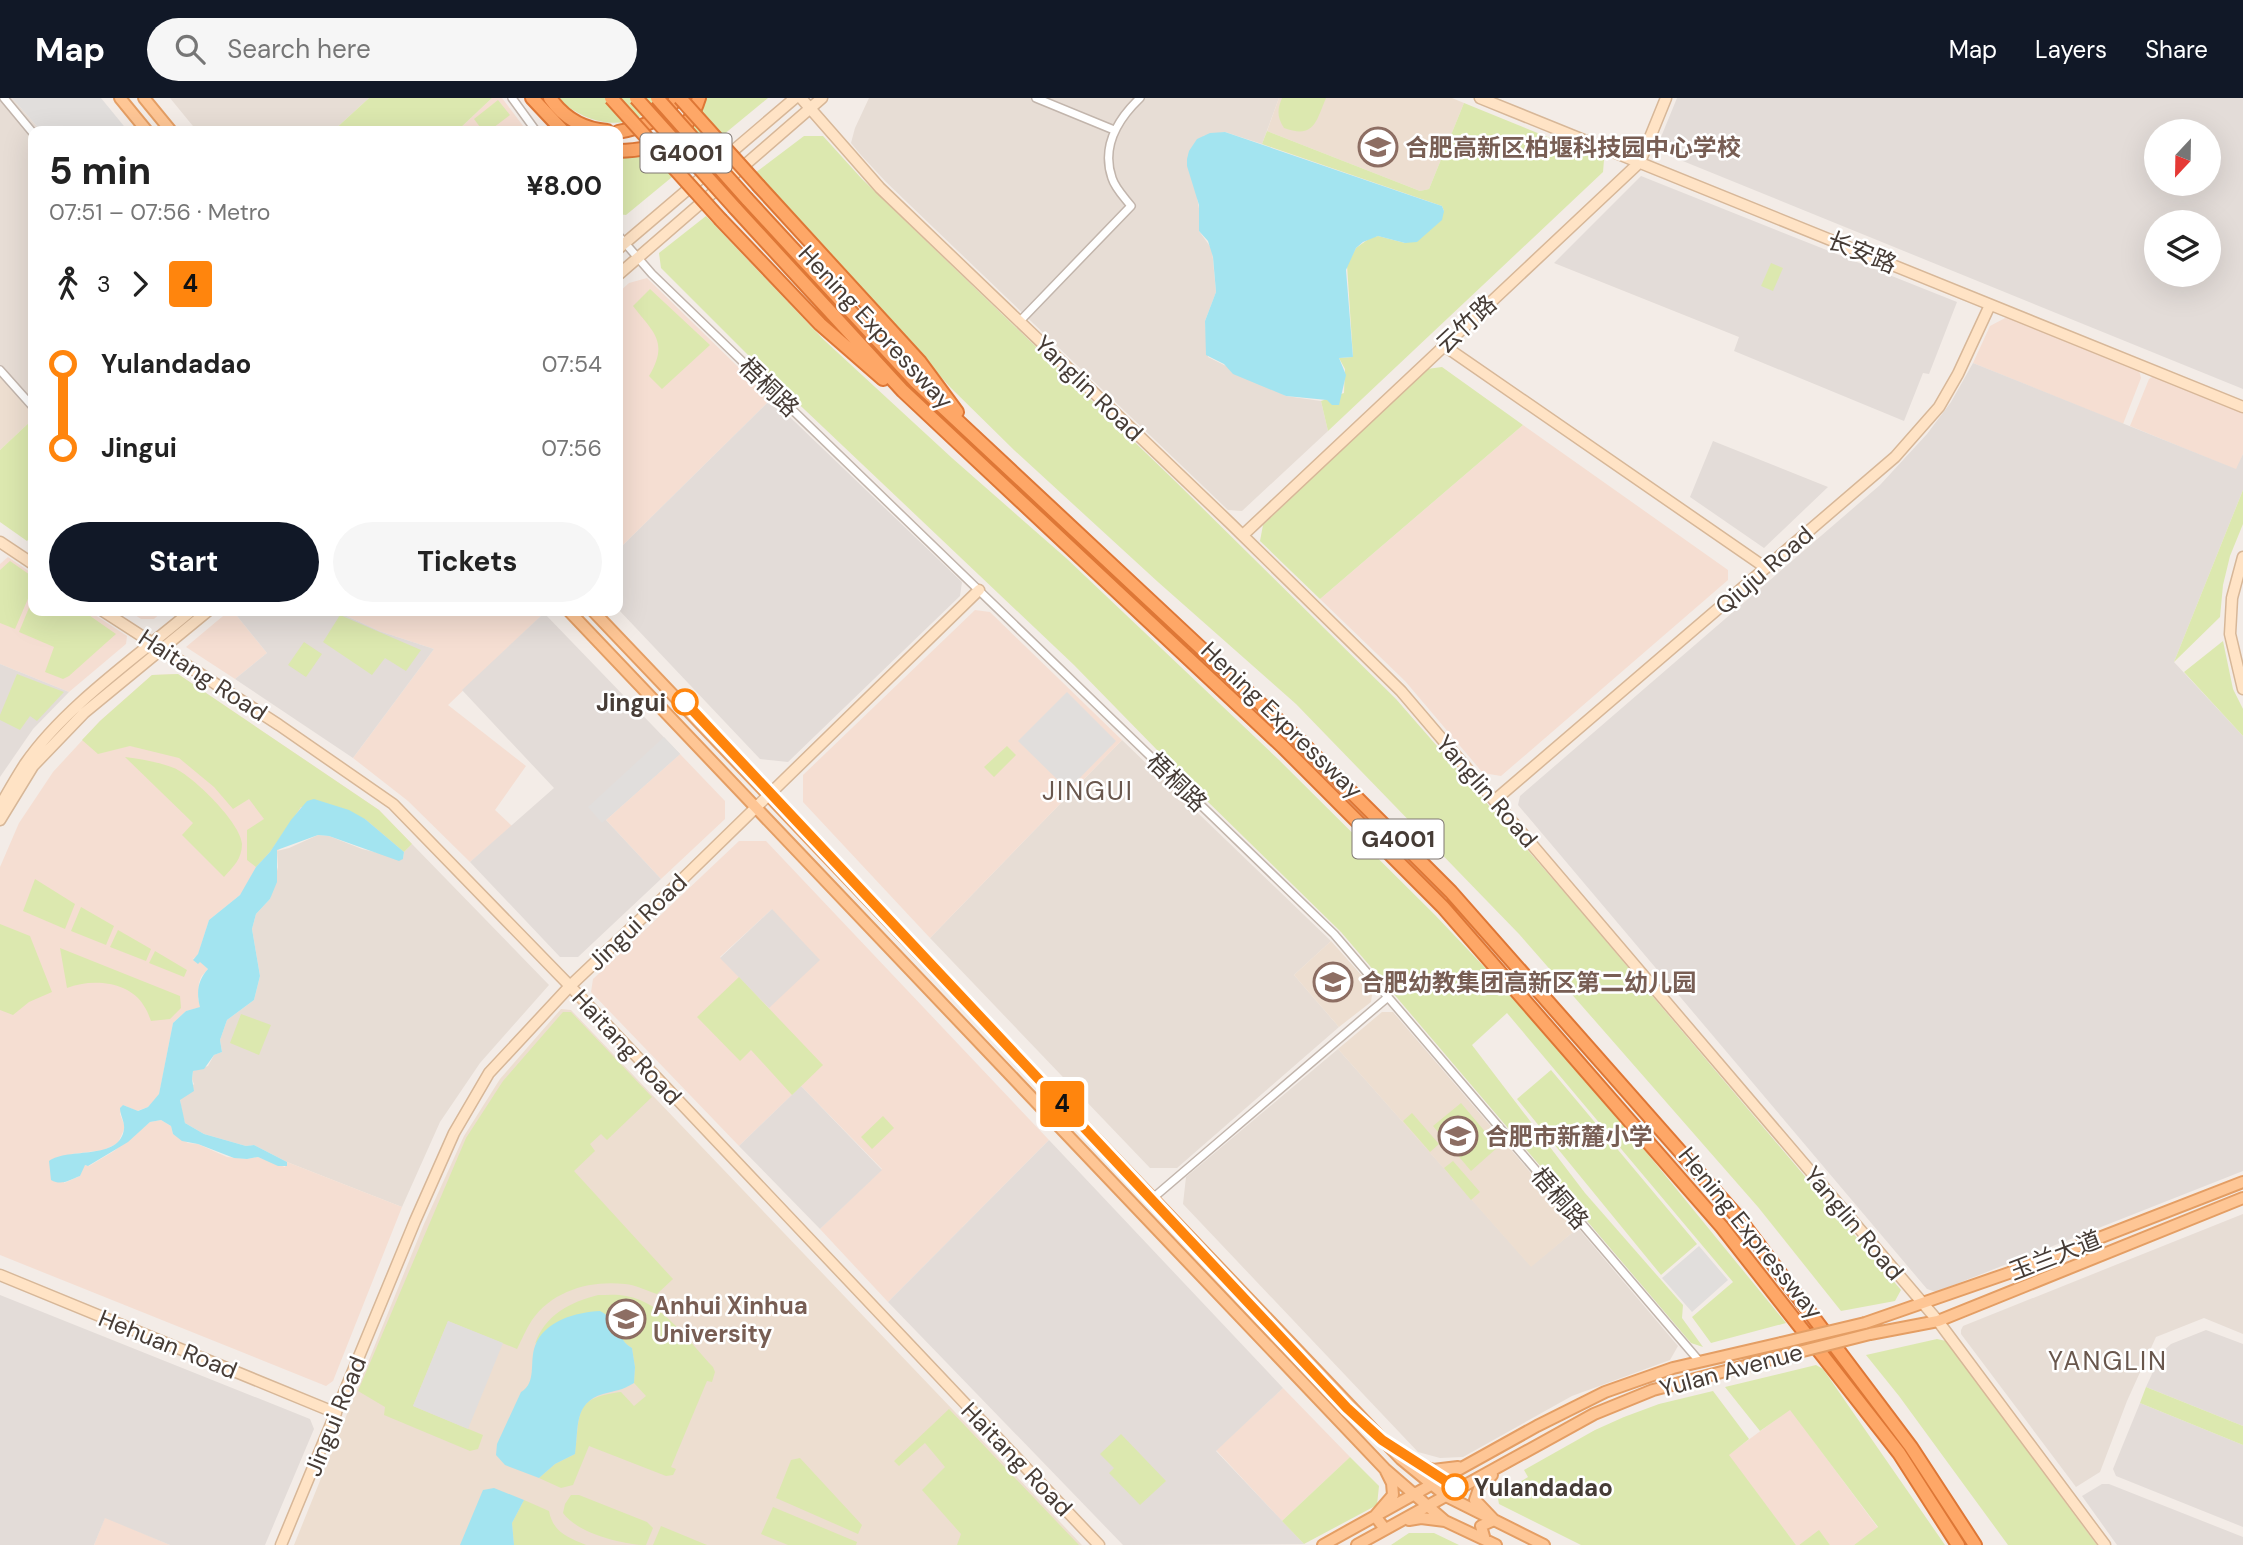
<!DOCTYPE html>
<html lang="en">
<head>
<meta charset="utf-8">
<style>
  body { margin:0; font-family:"DM Sans","Noto Sans SC",sans-serif; background:#f6f6f6; color:#222; height:100vh; display:flex; flex-direction:column; font-size:26px; white-space:nowrap }
  * { box-sizing:border-box; margin:0 }
  p { font-size:23px; color:#767676 }
  .icon { flex:none; width:38px; height:38px; fill:none; stroke:currentColor; stroke-width:2; stroke-linecap:round; stroke-linejoin:round }
  .map { position:relative; flex:1; overflow:hidden }
  .details { position:absolute; left:28px; top:28px; width:595px; height:490px; display:flex; flex-direction:column; background:#fff; border-radius:14px; box-shadow:0 7px 28px #0002 }
  .details>* { flex:none }
  .badge { padding:0 14px; border-radius:5px; font-size:24px; line-height:46px }
  .needle { width:46px; rotate:202deg }
  .fabs { position:absolute; left:2144px; top:21px; display:grid; gap:14px }
  .fabs a { display:grid; place-items:center; width:77px; height:77px; border-radius:50%; background:#fff; box-shadow:0 7px 28px #0002; font-size:35px }
  .map>.badge { position:absolute; translate:-50% -50%; box-shadow:0 0 0 4px #fff }
  .legs { display:flex; align-items:center; gap:10px; height:77px; padding:0 21px; font-size:23px }
  .legs p { margin-inline-start:auto }
  .head { display:flex; align-items:center; justify-content:space-between; height:119px; padding:0 21px }
  h1 { font-size:38px; font-weight:700; line-height:52px }
  .primary-button { display:flex; gap:14px; margin-top:auto; padding:14px 21px }
  .primary-button a { flex:1; height:80px; border-radius:42px; background:#111827; color:#fff; font-size:28px; font-weight:700; line-height:80px; text-align:center }
  .primary-button a+a { background:#f6f6f6; color:#222 }
  ul { padding:0 21px; list-style:none }
  li { display:flex; align-items:center; gap:24px; height:84px; font-size:26px }
  li i { display:grid; place-items:center; width:10px; height:100%; margin:0 9px; background:currentColor }
  li i::after { content:''; width:18px; height:18px; margin:-9px; border:5px solid; border-radius:50%; background:#fff }
  li p { margin-inline-start:auto }
  li:first-child i { background:linear-gradient(#0000 50%,currentColor 0) }
  li:last-child i { background:linear-gradient(currentColor 50%,#0000 0) }
  header { display:flex; align-items:center; gap:42px; box-sizing:border-box; height:98px; padding:0 35px; background:#111827; color:#fff }
  header strong { font-size:33px }
  nav { display:flex; gap:38px; margin-inline-start:auto; font-size:24px }
  .search { width:490px; height:63px; background:#f6f6f6; display:flex; align-items:center; gap:18px; box-sizing:border-box; padding:0 24px; border-radius:38px; color:#767676; font-size:26px }
  .map>svg:first-child { display:block }
</style>
</head>
<body>
<header>
<strong>Map</strong>
<div class="search"><svg class="icon" aria-label="search" viewBox="0 0 24 24"><circle cx="10" cy="10" r="6"/><path d="M15 15l6 6"/></svg>Search here</div>
<nav><a>Map</a><a>Layers</a><a>Share</a></nav>
</header>
<div class="map">
<svg width="2243" height="1447" viewBox="0 0 2243 1447">
  <rect width="100%" height="100%" fill="#f3ece7"/>
  <path fill="#e7ddd5" d="M0 0H12L41 33H33V315L0 276Z
    M170 0H369L333 33H197Z
    M869 0H1279L1262 46 1225 34 1203 38 1197 99 1200 116 1199 133 1212 151 1216 194 1205 223 1208 259 1286 298 1321 303 1328 333 1242 413 1228 412 886 84 861 57 851 45 855 30Z
    M1122 642 1331 843 1294 877 1339 929 1177 1070H1150L930 840Z
    M318 737 329 738 362 751 403 761 404 754 412 746 549 887 480 965 440 1024 402 1109 287 1064 254 1047 246 1048 204 1036 185 1025 182 1015 180 1001 194 986 192 981 193 973 208 968 214 957 222 954 220 942 227 922 254 902 260 878 252 831 256 816 270 801 278 769 277 753 289 750Z
    M1338 951 1531 1168 1578 1130 1678 1248 1670 1262 1572 1298 1463 1359 1440 1360 1418 1354 1183 1106 1186 1079Z
    M2243 1116V1236L2204 1220 2156 1239 2127 1303 2100 1374 2076 1389 1961 1236V1232L1963 1228Z"/>
  <path fill="#f5ded2" fill-rule="evenodd" d="M492 0H502L527 33H457Z
    M647 180 771 301 618 452V195L629 185Z
    M2007 219 2139 272 2141 280 2123 326 1973 265 1990 228Z
    M2155 277 2243 314V356L2237 372 2130 328 2149 281Z
    M1523 327 1728 472V482L1501 678 1483 675 1405 583 1320 501Z
    M8 459 33 476V513H89L127 538 126 546 69 594 0 566V466Z
    M975 512 990 514 1122 642 930 840 803 704V677Z
    M129 513H163L154 521H141Z
    M229 513H233L267 555 235 581 186 549Z
    M336 513H542L544 515 448 607 526 668 495 712 512 728 470 764 408 703 353 660 434 551 379 533Z
    M178 576 379 712 412 746 404 754 321 703 240 797 209 822 198 857 193 861 200 863 208 871 201 879 199 885 198 901 201 909 186 913 173 925 159 997 148 1009 137 1013 123 1007 120 1016 125 1029 118 1045 104 1052 72 1056 64 1085 80 1078 84 1067 89 1068 114 1053 150 1024 161 1022 171 1028 173 1036 188 1045 198 1046 227 1059 247 1061 258 1059 285 1069 287 1064 402 1109 333 1283 326 1288 0 1157V769L19 725 53 674 100 623 152 577Z
    M680 656 725 703V721L661 781 606 722Z
    M739 743H766L1049 1042 888 1204 820 1131 882 1071 801 988 739 1048 591 894 593 881ZM772 811 769 910 720 859Z
    M1283 1290 1350 1359 1282 1423 1216 1352Z
    M1790 1311 1878 1430 1854 1447H1830L1819 1433 1799 1447H1796L1728 1357Z
    M105 1419 170 1447H94Z"/>
  <path fill="#e3dcd8" fill-rule="evenodd" d="M1677 0H2243V291L1668 57 1661 39ZM2156 33H2208V86H2156ZM2156 124H2208V177H2156Z
    M1641 78 1957 204 1929 276 1923 275 1904 323 1734 253 1739 239 1554 165Z
    M1973 265 2236 371 2243 356V392L2174 564 2243 638V1073L1936 1194 1927 1191 1518 707 1520 698 1880 387 1927 336 1951 304Z
    M771 301 962 484 960 498 788 664 760 661 618 511V452Z
    M1713 343 1828 389 1764 450 1690 399Z
    M233 513H336L379 533 434 551 353 660 235 581 267 555Z
    M544 515 680 656 606 722 661 781 578 859H560L470 764 554 690 462 592Z
    M0 566 69 594 33 631 0 679Z
    M772 811 820 862 769 910 720 860Z
    M801 988 882 1072 820 1131 739 1048Z
    M1049 1042 1283 1290 1216 1353 1304 1446 1123 1447 888 1204Z
    M0 1197 310 1321 314 1331 265 1447H170L105 1420 94 1447H0Z
    M2206 1232 2243 1246V1328L2146 1289 2162 1254 2171 1246Z
    M2140 1305 2243 1347V1429L2116 1378 2113 1371Z
    M2102 1386H2109L2243 1439V1447H2117L2082 1398Z"/>
  <path fill="#edded0" d="M1279 0H1452L1464 5 1429 91 1420 93 1267 33Z
    M0 276 33 315V321L0 352Z
    M1331 843 1373 890 1371 904 1339 929 1294 877Z
    M561 911 571 912 1082 1447H294L424 1126 464 1038 500 981Z
    M1382 914H1393L1578 1130 1531 1169 1338 951Z"/>
  <path fill="#dce8af" d="M369 0H492L457 33H333Z
    M556 0H664C630 37 591 29 556 0Z
    M704 0H768L626 117 618 116V57L657 55Z
    M1282 0H1326C1316 24 1314 41 1284 30 1277 19 1277 12 1282 0Z
    M498 2 510 17 489 33H483L474 21Z
    M1464 5 1604 62 1603 74 1328 333 1321 303 1344 295 1345 271 1339 260 1353 259 1347 167 1356 150 1370 140 1378 138 1405 145 1444 113 1442 108 1262 46 1267 33 1420 93 1429 91Z
    M804 38H823L862 81 1175 383 1396 601 1572 803 1901 1192 1895 1203 1841 1213 1758 1109 1519 836 1296 606 1158 484 1014 352 951 290 755 75Z
    M706 118 824 242 952 360 1066 460 1278 661 1435 817 1561 950 1786 1225 1711 1245 1692 1219 1733 1184 1507 915 1472 947 1585 1095 1683 1207 1682 1220 1703 1249 1691 1245 1341 834 1203 699 1074 567 766 275 661 170 659 155Z
    M1771 165 1783 170 1773 193 1761 188Z
    M650 191 710 247 662 291 649 278C669 244 654 235 633 208Z
    M1442 269 1523 327 1320 501 1260 443 1263 427 1427 271Z
    M33 321V436L27 443 0 424V352Z
    M2243 392V426L2230 458 2223 487 2220 519 2174 564Z
    M10 463 33 479V489L15 531 0 525V472Z
    M33 500V513H83L116 536 69 578 63 581 45 574 54 549 19 534Z
    M340 517 421 552 406 573 385 560 372 577 323 544Z
    M2223 543 2233 591 2243 611V638L2184 574Z
    M304 544 322 556 306 579 288 567Z
    M17 576 64 594 37 623 30 618 20 632 0 622V617Z
    M178 576 379 712 412 746 404 754 365 721 301 709 270 754 256 769 247 762V732L264 721 249 701 233 711 214 689 179 660 130 648 98 656 82 642 100 623 152 577Z
    M1007 648 1016 657 994 679 984 669Z
    M125 659C141 661 159 664 174 670 193 678 241 725 242 746 242 761 233 769 224 779L182 737 193 725Z
    M35 781 75 806 65 831 23 813Z
    M81 809 114 828 106 847 71 833Z
    M0 826 30 838 52 894 29 904 13 917 0 912Z
    M118 832 151 851 146 863 110 849Z
    M60 850 180 898 181 910 170 921 151 923C149 918 147 912 144 908 130 883 91 880 67 890Z
    M155 853 187 872 184 879 149 865Z
    M739 879 823 967 792 997 751 952 740 963 697 919Z
    M563 914H571L652 999 607 1042 601 1036 590 1046 595 1053 574 1073 673 1181 657 1196C647 1193 636 1187 625 1186 591 1182 553 1192 532 1222 526 1231 522 1241 517 1251L448 1223 413 1308 483 1337 478 1351 470 1353 384 1317 385 1309 358 1293 466 1040 503 983Z
    M241 916 271 927 259 957 230 945Z
    M1551 972 1697 1146 1661 1177 1517 1001Z
    M1461 1005 1498 1049 1471 1073 1433 1028Z
    M1412 1015 1439 1046 1430 1054 1403 1023Z
    M883 1018 894 1030 872 1051 861 1039Z
    M1453 1063 1480 1094 1471 1102 1444 1070Z
    M598 1197C607 1197 617 1196 626 1198 663 1204 689 1244 713 1269L715 1274 712 1284 707 1283 671 1369 676 1371 673 1377 666 1378 589 1348 573 1387 561 1390 539 1380 555 1366 575 1356C581 1315 572 1300 621 1294L634 1308 646 1298 634 1285 635 1269 632 1250C620 1244 617 1229 608 1219 598 1207 557 1224 547 1233 543 1237 539 1242 535 1246 545 1217 570 1204 598 1197Z
    M1937 1241 1946 1243 2097 1447H2008L1899 1298 1866 1257Z
    M1816 1267 1823 1271 1945 1447H1854L1878 1429 1790 1312 1760 1333 1725 1289Z
    M2146 1289 2243 1328V1347L2140 1305Z
    M1713 1293 1749 1341 1729 1357 1796 1447H1581L1499 1406 1496 1390 1501 1396 1528 1379 1524 1372 1595 1332 1624 1319 1659 1306Z
    M949 1311 1079 1447H957L961 1436 922 1392 945 1369 925 1345 899 1368 894 1363Z
    M1121 1336 1166 1383 1140 1407 1109 1375 1114 1370 1100 1356Z
    M1350 1359 1379 1388 1377 1407 1304 1446 1282 1423Z
    M800 1360 862 1427 858 1436 776 1400 791 1362Z
    M571 1397H579L647 1424 653 1430 646 1447C623 1447 577 1435 563 1415L565 1406Z
    M524 1402 549 1413C553 1434 567 1439 586 1447H514L512 1425Z
    M773 1409 857 1444 856 1447H788L761 1436Z
    M661 1428 707 1447H653Z
    M1819 1432 1830 1447H1799Z
    M1409 1435H1434L1459 1447H1391Z"/>
  <path fill="#e1dedc" d="M12 0H101L128 33H41Z
    M1067 594 1116 643 1068 692 1018 643Z
    M664 639 680 656 602 725 588 709Z
    M1699 1148 1728 1182 1692 1214 1662 1180Z
    M448 1223 503 1245 468 1331 413 1308Z"/>
  <path fill="#a3e4f0" d="M1225 34 1424 102 1442 108 1444 113 1442 122 1417 144 1405 145 1378 138 1363 144 1356 150 1346 172 1353 259 1339 260 1346 277 1339 307H1332L1327 302 1286 298 1233 276 1224 266 1206 257 1205 223 1216 194 1213 159 1208 143 1199 133V107L1187 68V61L1189 53 1197 41 1210 35Z
    M314 701 349 712 365 721 404 754 403 761 399 763 329 738 318 737 277 752V784L270 801 256 816 252 831 260 878 254 902 227 922 220 942 222 954 214 957 204 971 193 973 192 981 194 993 180 1002 185 1025 204 1036 246 1048 254 1047 287 1064V1068H278L258 1059 247 1061 234 1060 198 1046 182 1043 173 1036 171 1028 161 1022 150 1024 128 1044 88 1068 85 1067 80 1078C69 1082 62 1088 51 1082L49 1063C68 1049 120 1063 124 1031 125 1024 120 1017 120 1010L123 1007 138 1013 148 1009 159 996 173 925 186 913 200 909C196 894 198 882 208 871L200 864 198 866 193 862 198 856 209 822 240 797 256 769 270 754 291 722 307 703Z
    M600 1213C618 1222 617 1242 632 1250L635 1269 634 1285C621 1293 617 1292 603 1296 573 1305 579 1330 575 1356L555 1366 539 1380 505 1367 496 1357 497 1346 521 1294C537 1285 529 1264 535 1248 544 1223 576 1214 600 1213Z
    M494 1390 524 1402 512 1425 514 1447H460L483 1392Z"/>
  <g fill="none" stroke-linecap="round" stroke-linejoin="round">
    <defs>
      <path id="street" d="M4 0 33 35
        M512 0 536 33
        M1036 0 1114 32
        M618 137 652 176 1334 836 1700 1264
        M1019 224 1131 108C1124 99 1115 90 1112 80 1101 48 1118 21 1140 0
        M0 272 33 309
        M1153 1100 1388 899"/>
      <path id="secondary" d="M801 0 880 90 1230 425 1401 593 1938 1223 2105 1447
        M1480 0 2243 309
        M618 151 795 0
        M618 177 822 0
        M1443 247 1766 470
        M1243 437 1640 64 1666 0
        M0 444 33 466
        M2243 459 2232 500 2230 536 2243 591
        M103 513 279 627 393 706 570 888 1099 1447
        M1495 702 1895 359 1939 309 1958 276 1990 207
        M0 708C8 694 16 680 25 666 64 609 138 558 191 513
        M0 722 33 668 84 615 208 513
        M0 1177 336 1315
        M281 1447 415 1123 454 1035 489 975 570 888 663 800 979 492"/>
      <path id="primary" d="M120 0 147 33
        M144 0 171 33
        M569 513 1385 1371 1445 1423 1496 1447
        M593 513 1401 1361 1446 1398 1544 1447
        M1865 1225 2009 1175 2243 1084
        M1870 1236 1938 1223 2243 1100
        M1409 1364 1433 1372 1458 1369
        M1409 1422 1421 1420 1445 1423
        M1385 1431 1375 1418 1393 1397 1392 1385 1386 1373
        M1485 1442 1481 1428 1494 1422 1475 1402 1480 1388 1492 1377
        M1323 1447 1537 1328 1605 1294 1673 1270 1781 1245
        M1357 1447 1594 1316 1653 1292 1787 1257"/>
      <path id="highway" d="M532 0 563 33
        M550 0C564 20 582 31 607 33
        M618 34C645 29 660 23 677 0
        M618 53C659 52 686 42 699 0
        M759 88 920 264 957 314
        M747 101 915 283 1296 639 1451 794 1737 1118 1911 1349 1975 1447
        M735 110 903 293 1283 649 1443 809 1722 1129 1899 1355 1958 1447
        M721 122 820 226 883 281"/>
    </defs>
    <use href="#street" stroke="#c2b5ac" stroke-width="10"/>
    <use href="#secondary" stroke="#d7b798" stroke-width="13"/>
    <use href="#primary" stroke="#e49e64" stroke-width="14"/>
    <use href="#highway" stroke="#de7736" stroke-width="16"/>
    <use href="#street" stroke="#fff" stroke-width="7"/>
    <use href="#secondary" stroke="#ffe3c5" stroke-width="10"/>
    <use href="#primary" stroke="#fec695" stroke-width="10"/>
    <use href="#highway" stroke="#fea767" stroke-width="12"/>
    <defs>
      <path id="primary-bridge" d="M1781 1245 1865 1225
        M1787 1257 1870 1236"/>
      <path id="highway-bridge" d="M611 0 721 122
        M636 0 735 110
        M657 0 747 101
        M680 0 759 88"/>
    </defs>
    <use href="#primary-bridge" stroke="#e49e64" stroke-width="14" stroke-linecap="butt"/>
    <use href="#highway-bridge" stroke="#de7736" stroke-width="16" stroke-linecap="butt"/>
    <use href="#primary-bridge" stroke="#fec695" stroke-width="10"/>
    <use href="#highway-bridge" stroke="#fea767" stroke-width="12"/>
  </g>
  <g fill="none" stroke-linecap="round" stroke-linejoin="round">
    <defs>
      <path id="line-1" d="M685 604 1347 1310 1382 1342 1455 1389"/>
    </defs>
    <use href="#line-1" stroke="#fff" stroke-width="16"/>
    <use href="#line-1" stroke="#ff850d" stroke-width="10"/>
  </g>
  <defs>
    <symbol id="school-ring" viewBox="-11 -11 22 22"><circle r="9.5" fill="#fff" stroke="#8d6e63" stroke-width="1.5"/><path d="M0-5L7-2L0 1L-7-2ZM-4 1L0 2.5L4 1V4Q0 6-4 4Z" fill="#8d6e63"/></symbol>
    <symbol id="university-ring" viewBox="-11 -11 22 22"><circle r="9.5" fill="#fff" stroke="#8d6e63" stroke-width="1.5"/><path d="M0-5L7-2L0 1L-7-2ZM-4 1L0 2.5L4 1V4Q0 6-4 4Z" fill="#8d6e63"/></symbol>
  </defs>
  <g fill-rule="evenodd">
    <use href="#school-ring" x="1356" y="27" width="44" height="44"/>
    <use href="#school-ring" x="1311" y="862" width="44" height="44"/>
    <use href="#school-ring" x="1436" y="1016" width="44" height="44"/>
    <use href="#university-ring" x="604" y="1199" width="44" height="44"/>
  </g>
  <g fill="#fff" stroke="#ff850d" stroke-width="3.5">
    <circle cx="685" cy="604" r="12"/>
    <circle cx="1455" cy="1389" r="12"/>
  </g>
  <g text-anchor="middle" dominant-baseline="central" stroke-width="5" stroke-linejoin="round" paint-order="stroke">
    <g fill="#fff" stroke="#7e7672" stroke-width="2">
      <rect x="640.5" y="35.5" width="91" height="39" rx="5"/>
      <rect x="1352.5" y="721.5" width="91" height="39" rx="5"/>
    </g>
    <g font-size="23" font-weight="bold" fill="#463c36">
      <text x="686" y="55">G4001</text>
      <text x="1398" y="741">G4001</text>
    </g>
    <g font-size="24" font-weight="bold" fill="#785e54" stroke="#fff" text-anchor="start">
      <text x="1405" y="49">合肥高新区柏堰科技园中心学校</text>
      <text x="1360" y="884">合肥幼教集团高新区第二幼儿园</text>
      <text x="1485" y="1038">合肥市新麓小学</text>
      <text x="653" y="1207">Anhui Xinhua<tspan x="653" dy="28">University</tspan></text>
    </g>
    <g font-size="24" fill="#463c36" stroke="#fff">
      <text transform="translate(1862 154) rotate(22)">长安路</text>
      <text transform="translate(1466 226) rotate(-43)">云竹路</text>
      <text transform="translate(876 229) rotate(47)">Hening Expressway</text>
      <text transform="translate(769 289) rotate(44)">梧桐路</text>
      <text transform="translate(1089 290) rotate(44)">Yanglin Road</text>
      <text transform="translate(1764 472) rotate(-41)">Qiuju Road</text>
      <text transform="translate(203 577) rotate(33)">Haitang Road</text>
      <text transform="translate(1282 622) rotate(44)">Hening Expressway</text>
      <text transform="translate(1177 684) rotate(44)">梧桐路</text>
      <text transform="translate(1487 693) rotate(49)">Yanglin Road</text>
      <text transform="translate(637 824) rotate(-44)">Jingui Road</text>
      <text transform="translate(627 949) rotate(47)">Haitang Road</text>
      <text transform="translate(1560 1100) rotate(49)">梧桐路</text>
      <text transform="translate(1854 1125) rotate(50)">Yanglin Road</text>
      <text transform="translate(1751 1135) rotate(51)">Hening Expressway</text>
      <text transform="translate(2055 1157) rotate(-21)">玉兰大道</text>
      <text transform="translate(168 1246) rotate(22)">Hehuan Road</text>
      <text transform="translate(1731 1272) rotate(-15)">Yulan Avenue</text>
      <text transform="translate(335 1318) rotate(-68)">Jingui Road</text>
      <text transform="translate(1017 1361) rotate(46)">Haitang Road</text>
    </g>
    <g font-size="24" font-weight="bold" fill="#463c36" stroke="#fff" text-anchor="end">
      <text x="666" y="604">Jingui</text>
      <text x="1474" y="1389" text-anchor="start">Yulandadao</text>
    </g>
    <g font-size="26" letter-spacing="2" fill="#69574d" stroke="#fff">
      <text x="1088" y="693">JINGUI</text>
      <text x="2108" y="1263">YANGLIN</text>
    </g>
  </g>
</svg>
<div class="fabs">
<a><svg class="needle" viewBox="-14 -14 28 28"><path d="M0-13l5 13h-10z" fill="#e53935"/><path d="M0 13l5-13h-10z" fill="#767676"/></svg></a>
<a><svg class="icon" aria-label="layers" viewBox="0 0 24 24"><path d="M12 4l9 5-9 5-9-5zM3 14l9 5 9-5"/></svg></a>
</div>
<b class="badge" style="left:1062px;top:1006px;background:#ff850d;color:#111">4</b>
<section class="details">
<div class="head"><div><h1>5 min</h1><p>07:51 – 07:56 · Metro</p></div><b>¥8.00</b></div>
<div class="legs"><svg class="icon" aria-label="walk" viewBox="0 0 24 24"><circle cx="13" cy="4" r="2"/><path d="M13 8l-2 6 4 7M11 14l-3 7M7 12l3-4h3l4 4"/></svg>3<svg class="icon" aria-label="forward" viewBox="0 0 24 24"><path d="M9 5l7 7-7 7"/></svg><b class="badge" style="background:#ff850d;color:#111">4</b></div>
<ul>
<li><i style="color:#ff850d"></i><b>Yulandadao</b><p>07:54</p></li>
<li><i style="color:#ff850d"></i><b>Jingui</b><p>07:56</p></li>
</ul>
<div class="primary-button"><a>Start</a><a>Tickets</a></div>
</section>
</div>
</body>
</html>
